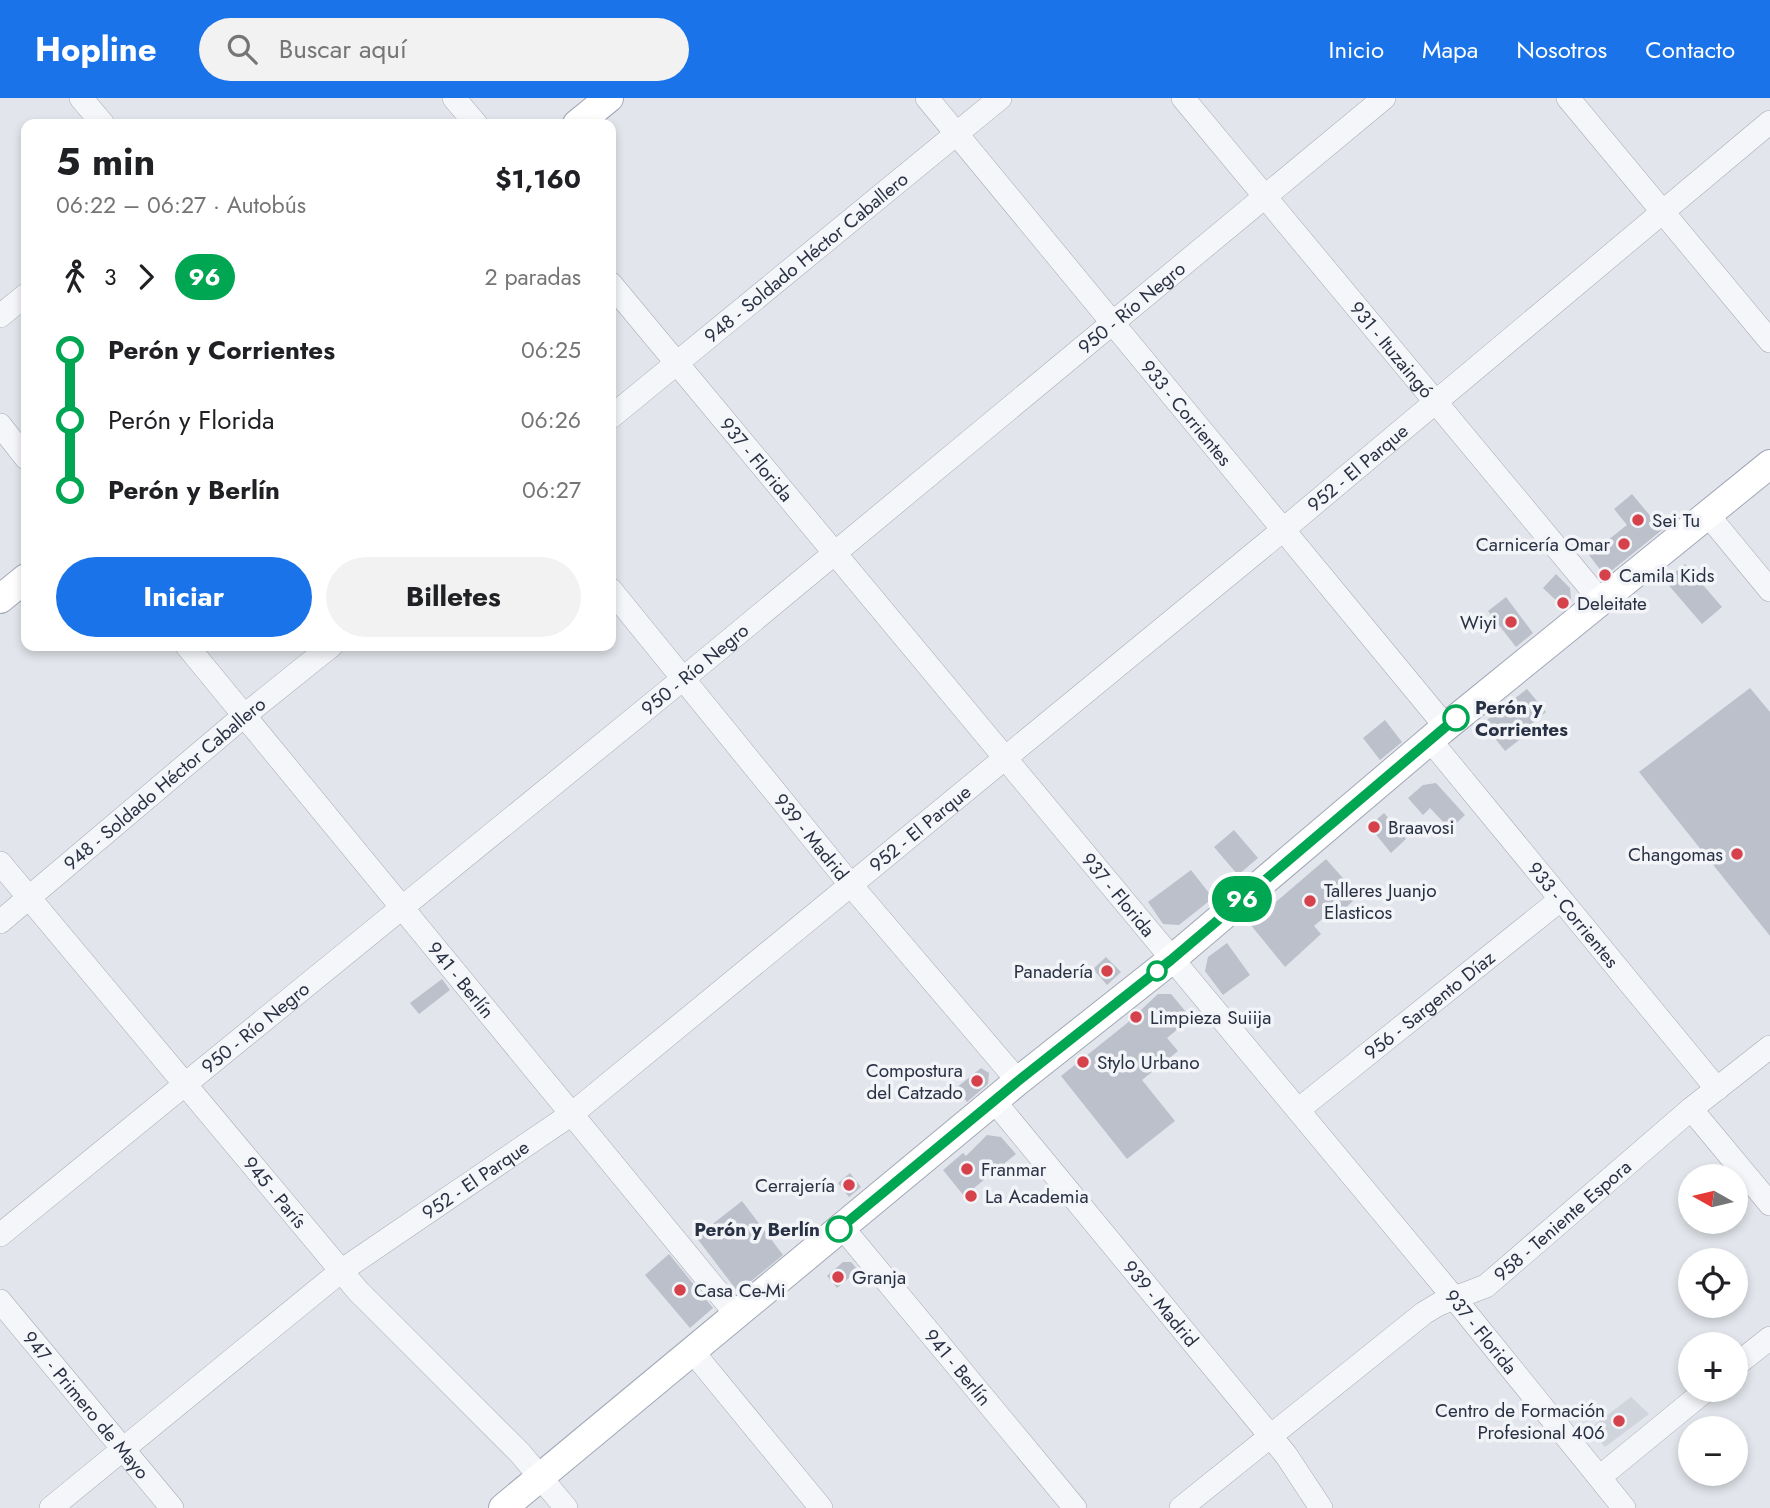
<!DOCTYPE html>
<html lang="es">
<head>
<meta charset="utf-8">
<style>
  body { margin:0; font-family:Jost,sans-serif; background:#f2f2f2; color:#202124; height:100vh; display:flex; flex-direction:column; font-size:26px; white-space:nowrap }
  * { box-sizing:border-box; margin:0 }
  p { font-size:23px; color:#757577 }
  .icon { flex:none; width:38px; height:38px; fill:none; stroke:currentColor; stroke-width:2; stroke-linecap:round; stroke-linejoin:round }
  .map { position:relative; flex:1; overflow:hidden }
  .panel { position:absolute; left:21px; top:21px; width:595px; height:532px; display:flex; flex-direction:column; background:#fff; border-radius:14px; box-shadow:0 4px 10px #0003 }
  .panel>* { flex:none }
  .badge { padding:0 14px; border-radius:23px; font-size:24px; line-height:46px }
  .needle { width:46px; rotate:278deg }
  .buttons { position:absolute; left:1678px; top:1066px; display:grid; gap:14px }
  .buttons a { display:grid; place-items:center; width:70px; height:70px; border-radius:50%; background:#fff; box-shadow:0 4px 10px #0003; font-size:35px }
  .map>.badge { position:absolute; translate:-50% -50%; box-shadow:0 0 0 4px #fff }
  .legs { display:flex; align-items:center; gap:10px; height:77px; padding:0 35px; font-size:23px }
  .legs p { margin-inline-start:auto }
  .overview { display:flex; align-items:center; justify-content:space-between; height:119px; padding:0 35px }
  h1 { font-size:38px; font-weight:700; line-height:52px }
  .action { display:flex; gap:14px; margin-top:auto; padding:14px 35px }
  .action a { flex:1; height:80px; border-radius:42px; background:#1a73e8; color:#fff; font-size:28px; font-weight:700; line-height:80px; text-align:center }
  .action a+a { background:#f2f2f2; color:#202124 }
  ul { padding:0 35px; list-style:none }
  li { display:flex; align-items:center; gap:24px; height:70px; font-size:26px }
  li i { display:grid; place-items:center; width:10px; height:100%; margin:0 9px; background:currentColor }
  li i::after { content:''; width:18px; height:18px; margin:-9px; border:5px solid; border-radius:50%; background:#fff }
  li p { margin-inline-start:auto }
  li:first-child i { background:linear-gradient(#0000 50%,currentColor 0) }
  li:last-child i { background:linear-gradient(currentColor 50%,#0000 0) }
  header { display:flex; align-items:center; gap:42px; box-sizing:border-box; height:98px; padding:0 35px; background:#1a73e8; color:#fff }
  header strong { font-size:33px }
  nav { display:flex; gap:38px; margin-inline-start:auto; font-size:24px }
  .search { width:490px; height:63px; background:#f2f2f2; display:flex; align-items:center; gap:18px; box-sizing:border-box; padding:0 24px; border-radius:38px; color:#757577; font-size:26px }
  .map>svg:first-child { display:block }
</style>
</head>
<body>
<header>
<strong>Hopline</strong>
<div class="search"><svg class="icon" aria-label="search" viewBox="0 0 24 24"><circle cx="10" cy="10" r="6"/><path d="M15 15l6 6"/></svg>Buscar aquí</div>
<nav><a>Inicio</a><a>Mapa</a><a>Nosotros</a><a>Contacto</a></nav>
</header>
<div class="map">
<svg width="1770" height="1410" viewBox="0 0 1770 1410">
  <rect width="100%" height="100%" fill="#e2e5eb"/>
  <path fill="#d0d4dd" d="M1631 1299 1649 1316 1605 1349 1589 1331Z"/>
  <path fill="#bcc0cb" d="M1632 396 1662 432 1605 478 1589 457 1627 427 1614 411Z
    M1685 466 1722 509 1702 526 1665 483Z
    M1556 476 1570 490 1571 501 1563 509 1543 490Z
    M1506 499 1533 535 1516 549 1488 513Z
    M1750 590 1770 614V838L1639 674Z
    M1527 591 1546 614 1524 632 1527 636 1505 653 1483 625Z
    M1385 622 1402 644 1380 662 1363 640Z
    M1436 685 1465 717 1450 731 1430 710 1423 717 1408 700 1423 687Z
    M1384 715 1406 741 1391 755 1369 728Z
    M1234 732 1258 760 1238 777 1214 749Z
    M1326 761 1359 798 1339 815 1334 811 1314 828 1321 836 1285 869 1250 826Z
    M1191 772 1213 800 1179 827 1163 826 1148 804Z
    M1227 845 1250 877 1223 897 1205 873 1208 859Z
    M1106 859 1121 874 1107 887 1093 871Z
    M442 881 450 892 419 916 410 905Z
    M1158 896H1171L1191 920 1167 940 1178 953 1142 982 1175 1023 1127 1061 1061 978 1126 926Z
    M981 970 989 975 988 986 967 1004 956 990Z
    M987 1037 1001 1039 1016 1056 964 1098 943 1072 963 1055 966 1058Z
    M850 1075 861 1089 849 1099 838 1085Z
    M742 1103 783 1157 738 1194 696 1139Z
    M669 1156 713 1210 690 1230 645 1177Z
    M843 1164H851L858 1172 837 1190 827 1178Z"/>
  <g fill="none" stroke-linecap="round" stroke-linejoin="round">
    <defs>
      <g id="minor">
        <path d="M81 0 103 26"/>
        <path d="M454 0 476 26"/>
        <path id="s1" d="M927 0 1446 629"/>
        <path id="s2" d="M1183 0 1601 503"/>
        <path d="M1568 0 1770 243"/>
        <path id="s3" d="M611 186 1455 1201 1624 1410"/>
        <path d="M0 218 26 197"/>
        <path id="s4" d="M611 319 1000 0"/>
        <path d="M0 327 26 360"/>
        <path d="M1708 417 1770 492"/>
        <path id="s5" d="M611 492 850 786 1018 983"/>
        <path id="s6" d="M187 548 736 1216"/>
        <path id="s7" d="M1430 642 1717 991"/>
        <path id="s8" d="M0 765 358 1193 520 1355 566 1410"/>
        <path id="s9" d="M0 824 245 617 331 548"/>
        <path id="s10" d="M995 1004 1286 1357 1321 1410"/>
        <path d="M1691 1011 1770 1106"/>
        <path id="s11" d="M1298 1012 1560 802"/>
        <path id="s12" d="M842 1129 1075 1410"/>
        <path id="s13" d="M0 1137 684 580 1384 0"/>
        <path id="s14" d="M0 1203 172 1410"/>
        <path d="M693 1254 821 1410"/>
        <path d="M1736 1267 1770 1240"/>
        <path d="M1601 1378 1706 1292"/>
        <path id="s15" d="M51 1410 341 1173 573 1015 1284 431 1770 24"/>
        <path id="s16" d="M1181 1410 1424 1215 1439 1206 1486 1188 1691 1011 1770 949"/>
      </g>
      <path id="major" d="M577 26 609 0
        M0 501 26 480
        M503 1410 1018 983 1171 862 1442 632 1770 366"/>
    </defs>
    <use href="#minor" stroke="#a7abb6" stroke-width="24"/>
    <use href="#major" stroke="#a1a8b8" stroke-width="30"/>
    <use href="#minor" stroke="#f5f6f9" stroke-width="23"/>
    <use href="#major" stroke="#fff" stroke-width="28"/>
  </g>
  <g fill="none" stroke-linecap="round" stroke-linejoin="round">
    <defs>
      <path id="line-1" d="M839 1131 1018 983 1171 862 1456 620"/>
    </defs>
    <use href="#line-1" stroke="#fff" stroke-width="16"/>
    <use href="#line-1" stroke="#00a651" stroke-width="10"/>
  </g>
  <g fill="#d6424b" stroke="#f2f4f8" stroke-width="2.5">
    <circle cx="1638" cy="422" r="7"/>
    <circle cx="1624" cy="446" r="7"/>
    <circle cx="1605" cy="477" r="7"/>
    <circle cx="1563" cy="505" r="7"/>
    <circle cx="1511" cy="524" r="7"/>
    <circle cx="1374" cy="729" r="7"/>
    <circle cx="1737" cy="756" r="7"/>
    <circle cx="1310" cy="803" r="7"/>
    <circle cx="1107" cy="873" r="7"/>
    <circle cx="1136" cy="919" r="7"/>
    <circle cx="1083" cy="964" r="7"/>
    <circle cx="977" cy="983" r="7"/>
    <circle cx="967" cy="1071" r="7"/>
    <circle cx="849" cy="1087" r="7"/>
    <circle cx="971" cy="1098" r="7"/>
    <circle cx="838" cy="1179" r="7"/>
    <circle cx="680" cy="1192" r="7"/>
    <circle cx="1619" cy="1323" r="7"/>
  </g>
  <g fill="#fff" stroke="#00a651" stroke-width="3.5">
    <circle cx="1456" cy="620" r="12"/>
    <circle cx="1157" cy="873" r="9"/>
    <circle cx="839" cy="1131" r="12"/>
  </g>
  <g text-anchor="middle" dominant-baseline="central" stroke-width="7" stroke-linejoin="round" paint-order="stroke">
    <g font-size="19" fill="#293144" stroke="#f2f4f8">
      <text stroke="none"><textPath href="#s4" startOffset="252">948 - Soldado Héctor Caballero</textPath></text>
      <text stroke="none"><textPath href="#s13" startOffset="1463">950 - Río Negro</textPath></text>
      <text stroke="none"><textPath href="#s2" startOffset="327">931 - Ituzaingó</textPath></text>
      <text stroke="none"><textPath href="#s1" startOffset="408">933 - Corrientes</textPath></text>
      <text stroke="none"><textPath href="#s3" startOffset="228">937 - Florida</textPath></text>
      <text stroke="none"><textPath href="#s15" startOffset="1671">952 - El Parque</textPath></text>
      <text stroke="none"><textPath href="#s13" startOffset="896">950 - Río Negro</textPath></text>
      <text stroke="none"><textPath href="#s9" startOffset="215">948 - Soldado Héctor Caballero</textPath></text>
      <text stroke="none"><textPath href="#s15" startOffset="1104">952 - El Parque</textPath></text>
      <text stroke="none"><textPath href="#s5" startOffset="318">939 - Madrid</textPath></text>
      <text stroke="none"><textPath href="#s3" startOffset="794">937 - Florida</textPath></text>
      <text stroke="none"><textPath href="#s7" startOffset="226">933 - Corrientes</textPath></text>
      <text stroke="none"><textPath href="#s6" startOffset="432">941 - Berlín</textPath></text>
      <text stroke="none"><textPath href="#s11" startOffset="168">956 - Sargento Díaz</textPath></text>
      <text stroke="none"><textPath href="#s13" startOffset="329">950 - Río Negro</textPath></text>
      <text stroke="none"><textPath href="#s15" startOffset="537">952 - El Parque</textPath></text>
      <text stroke="none"><textPath href="#s8" startOffset="429">945 - París</textPath></text>
      <text stroke="none"><textPath href="#s16" startOffset="480">958 - Teniente Espora</textPath></text>
      <text stroke="none"><textPath href="#s10" startOffset="261">939 - Madrid</textPath></text>
      <text stroke="none"><textPath href="#s3" startOffset="1362">937 - Florida</textPath></text>
      <text stroke="none"><textPath href="#s12" startOffset="182">941 - Berlín</textPath></text>
      <text stroke="none"><textPath href="#s14" startOffset="135">947 - Primero de Mayo</textPath></text>
    </g>
    <g font-size="19" fill="#293144" stroke="#f2f4f8" text-anchor="start">
      <text x="1652" y="422">Sei Tu</text>
      <text x="1610" y="446" text-anchor="end">Carnicería Omar</text>
      <text x="1619" y="477">Camila Kids</text>
      <text x="1577" y="505">Deleitate</text>
      <text x="1497" y="524" text-anchor="end">Wiyi</text>
      <text x="1388" y="729">Braavosi</text>
      <text x="1723" y="756" text-anchor="end">Changomas</text>
      <text x="1324" y="792">Talleres Juanjo<tspan x="1324" dy="22">Elasticos</tspan></text>
      <text x="1093" y="873" text-anchor="end">Panadería</text>
      <text x="1150" y="919">Limpieza Suiija</text>
      <text x="1097" y="964">Stylo Urbano</text>
      <text x="963" y="972" text-anchor="end">Compostura<tspan x="963" dy="22">del Catzado</tspan></text>
      <text x="981" y="1071">Franmar</text>
      <text x="835" y="1087" text-anchor="end">Cerrajería</text>
      <text x="985" y="1098">La Academia</text>
      <text x="852" y="1179">Granja</text>
      <text x="694" y="1192">Casa Ce-Mi</text>
      <text x="1605" y="1312" text-anchor="end">Centro de Formación<tspan x="1605" dy="22">Profesional 406</tspan></text>
    </g>
    <g font-size="19" font-weight="bold" fill="#293144" stroke="#f2f4f8" text-anchor="start">
      <text x="1475" y="609">Perón y<tspan x="1475" dy="22">Corrientes</tspan></text>
      <text x="820" y="1131" text-anchor="end">Perón y Berlín</text>
    </g>
  </g>
</svg>
<div class="buttons">
<a><svg class="needle" viewBox="-14 -14 28 28"><path d="M0-13l5 13h-10z" fill="#e53935"/><path d="M0 13l5-13h-10z" fill="#757577"/></svg></a>
<a><svg class="icon" aria-label="locate" viewBox="0 0 24 24"><circle cx="12" cy="12" r="6"/><path d="M12 2v4M12 18v4M2 12h4M18 12h4"/></svg></a>
<a>+</a>
<a>−</a>
</div>
<b class="badge" style="left:1242px;top:801px;background:#00a651;color:#fff">96</b>
<section class="panel">
<div class="overview"><div><h1>5 min</h1><p>06:22 – 06:27 · Autobús</p></div><b>$1,160</b></div>
<div class="legs"><svg class="icon" aria-label="walk" viewBox="0 0 24 24"><circle cx="13" cy="4" r="2"/><path d="M13 8l-2 6 4 7M11 14l-3 7M7 12l3-4h3l4 4"/></svg>3<svg class="icon" aria-label="forward" viewBox="0 0 24 24"><path d="M9 5l7 7-7 7"/></svg><b class="badge" style="background:#00a651;color:#fff">96</b><p>2 paradas</p></div>
<ul>
<li><i style="color:#00a651"></i><b>Perón y Corrientes</b><p>06:25</p></li>
<li><i style="color:#00a651"></i><span>Perón y Florida</span><p>06:26</p></li>
<li><i style="color:#00a651"></i><b>Perón y Berlín</b><p>06:27</p></li>
</ul>
<div class="action"><a>Iniciar</a><a>Billetes</a></div>
</section>
</div>
</body>
</html>
